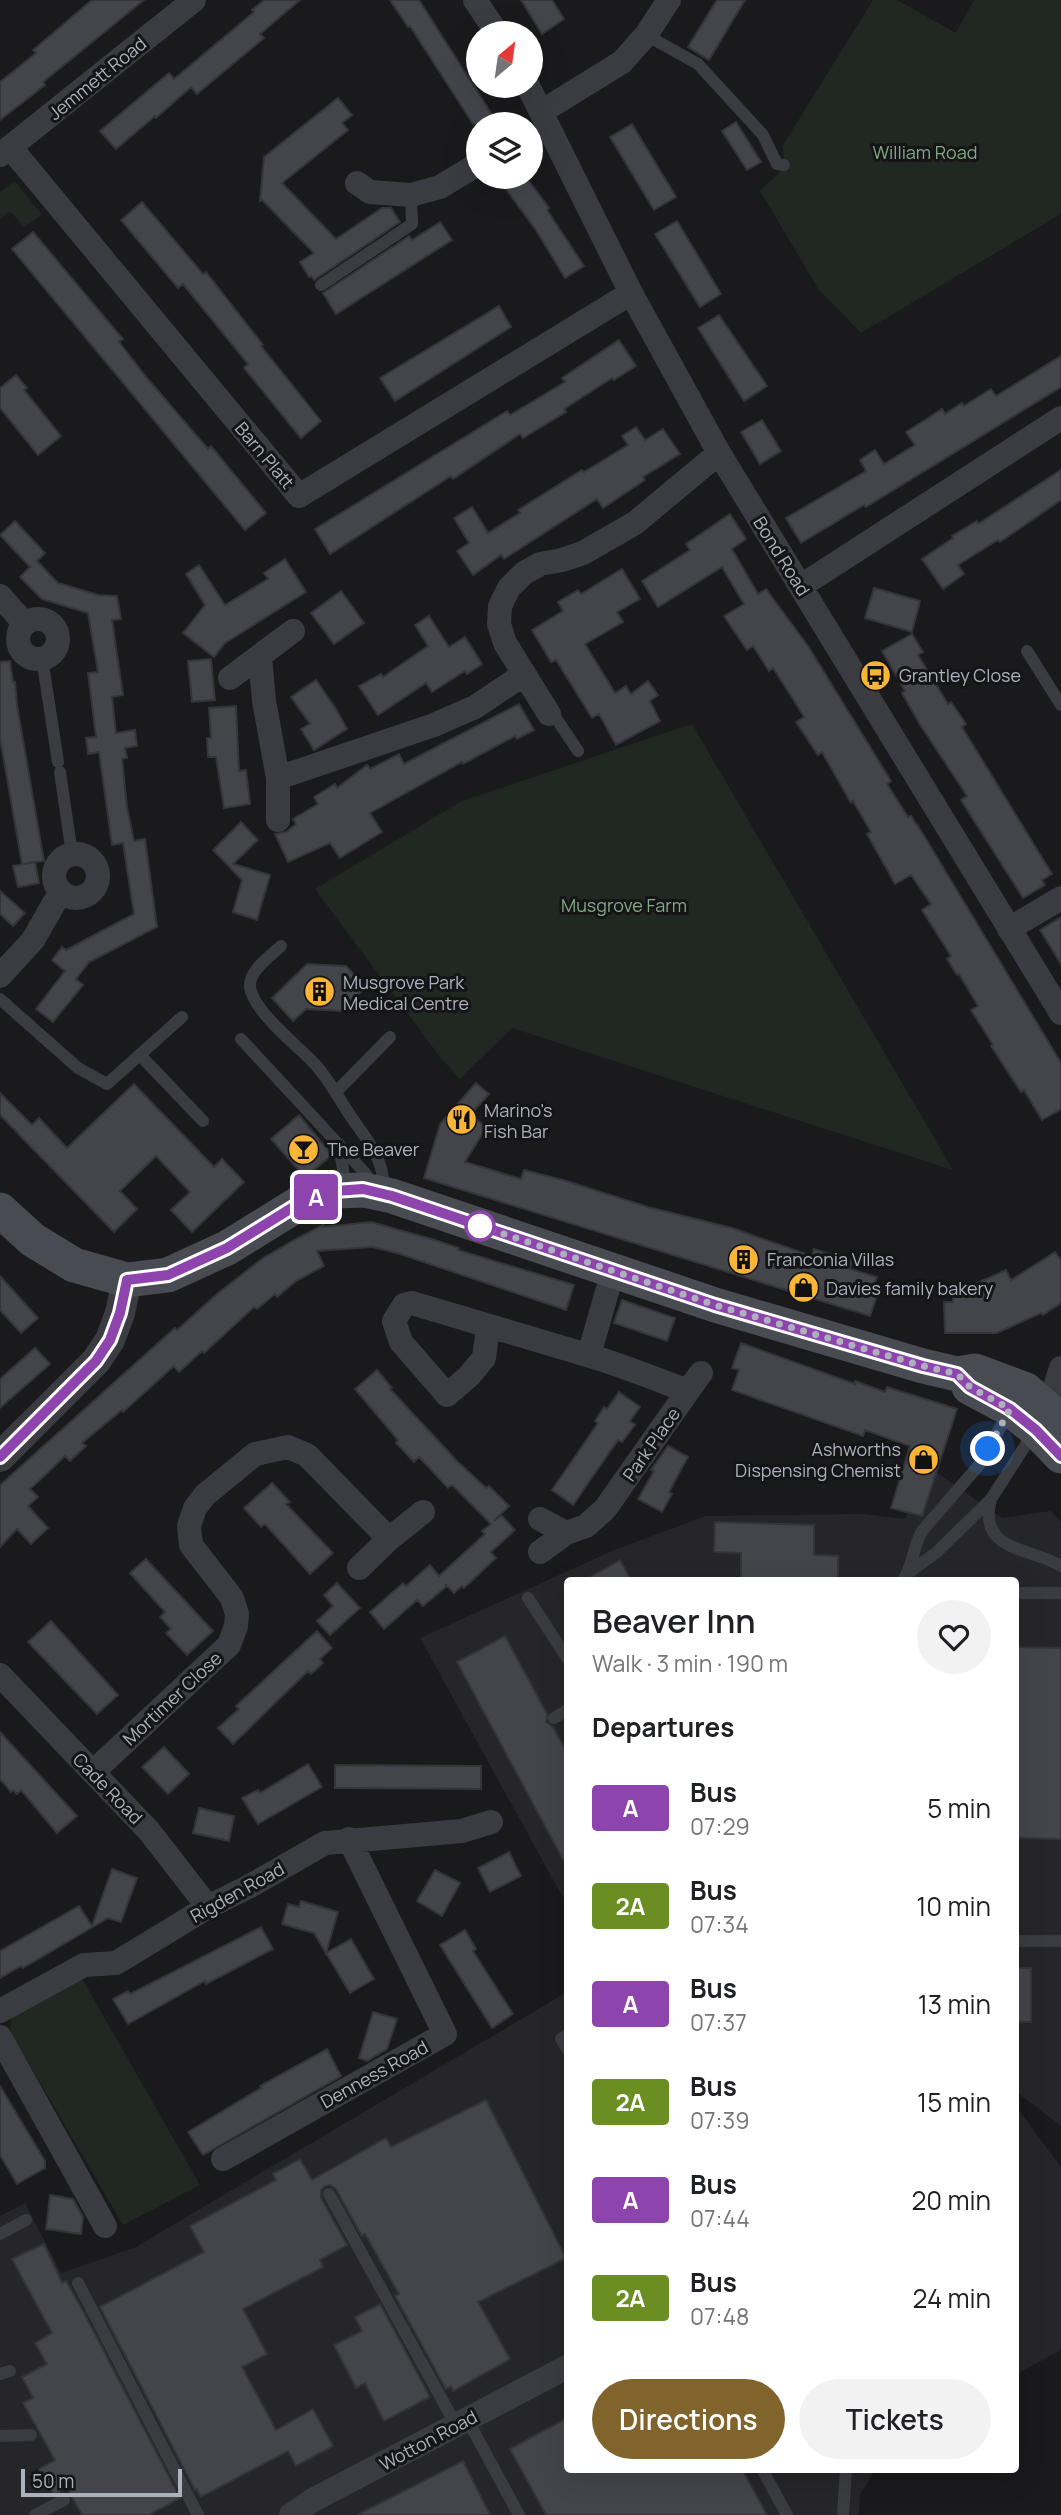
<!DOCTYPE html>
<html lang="en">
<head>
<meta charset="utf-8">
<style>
  body { margin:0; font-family:Manrope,sans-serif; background:#f2f2f2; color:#202124; height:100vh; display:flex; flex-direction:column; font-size:26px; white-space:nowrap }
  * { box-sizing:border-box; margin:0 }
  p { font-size:23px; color:#757577 }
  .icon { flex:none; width:38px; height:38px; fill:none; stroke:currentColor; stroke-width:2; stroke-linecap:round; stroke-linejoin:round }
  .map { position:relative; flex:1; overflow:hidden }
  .sheet { position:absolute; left:564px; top:1577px; width:455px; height:896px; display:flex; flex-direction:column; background:#fff; border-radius:7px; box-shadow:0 7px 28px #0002 }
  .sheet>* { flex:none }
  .badge { padding:0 14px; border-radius:5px; font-size:24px; line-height:46px }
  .needle { width:46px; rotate:29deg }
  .tools { position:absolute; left:466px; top:21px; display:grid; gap:14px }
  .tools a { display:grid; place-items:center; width:77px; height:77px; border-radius:50%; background:#fff; box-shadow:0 7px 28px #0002; font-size:35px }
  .scale { position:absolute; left:21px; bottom:18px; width:161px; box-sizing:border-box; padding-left:7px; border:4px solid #acb1bc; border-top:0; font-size:19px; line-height:24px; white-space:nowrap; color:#acb1bc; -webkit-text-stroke:5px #151518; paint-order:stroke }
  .you { position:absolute; width:35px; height:35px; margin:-18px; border:5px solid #fff; border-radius:50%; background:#1a73e8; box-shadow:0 0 0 10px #1a73e833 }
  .map>.badge { position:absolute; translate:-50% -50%; box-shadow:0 0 0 4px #fff }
  h2 { padding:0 28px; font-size:26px; line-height:63px }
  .round { display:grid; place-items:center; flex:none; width:74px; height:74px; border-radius:37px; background:#f2f2f2 }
  .headline { display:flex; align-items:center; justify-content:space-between; height:119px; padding:0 28px }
  h1 { font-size:33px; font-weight:600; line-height:52px }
  .primary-button { display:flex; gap:14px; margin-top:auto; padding:14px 28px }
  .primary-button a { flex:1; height:80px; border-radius:42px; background:#81642c; color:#fff; font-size:28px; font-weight:600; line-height:80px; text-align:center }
  .primary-button a+a { background:#f2f2f2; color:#202124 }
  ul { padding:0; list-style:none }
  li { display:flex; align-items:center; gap:21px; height:98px; padding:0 28px }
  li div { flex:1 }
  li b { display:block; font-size:26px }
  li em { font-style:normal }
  li .badge { min-width:77px; font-weight:700; text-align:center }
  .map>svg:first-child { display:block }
</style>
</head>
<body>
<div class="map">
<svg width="1061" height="2515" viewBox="0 0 1061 2515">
  <rect width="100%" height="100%" fill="#1a1a1d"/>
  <path fill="#26262a" d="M936 1472 1002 1518 1051 1511 1061 1522V2126L1015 2091V1580H567V1905L420 1638 612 1551 706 1516 864 1514 904 1519Z
    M567 1992V2469H875L860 2495 859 2515H0V2216L25 2203 61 2273 134 2248Z
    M1015 2105 1061 2167V2350L1015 2375Z"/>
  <path fill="#202821" d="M873 0H897L956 33 974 0H1061V214L861 333 819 290 760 191 782 170 784 165 783 145Z
    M15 181 42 215 24 227 10 211 0 219V192Z
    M692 724 953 1170 512 1028 460 1079 440 1057 315 889 462 801Z
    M81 1977 200 2185 123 2225 10 2031 12 2016Z"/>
  <path fill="#44454a" stroke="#343439" stroke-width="2" d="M92 0H144L43 82 45 85 0 120V82L36 53 33 50Z
    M264 0H300L260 34 264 38 197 94 191 87 156 118 155 116 116 149 100 131 169 73 174 79 254 12 252 10Z
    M390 0H419L498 124H473L410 26 408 27Z
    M521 0H552L564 19 542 34Z
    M717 0H745L709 60 688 47Z
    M338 98 352 115 342 123 348 130 282 183 336 239 382 208H391L400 222 314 280 311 276 309 277 300 262 314 253 262 200 260 201 264 157Z
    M736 122 761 162 747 170 722 131Z
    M632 124 676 197 654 210 610 137Z
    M497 177H526L549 208 547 210 584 266 565 278 536 230Z
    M142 202 203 274 206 272 263 345 261 346 321 421 301 438 244 368 248 364 231 343 183 284 178 288 121 220Z
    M677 221 721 294 700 307 655 234Z
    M440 222 452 240 336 314 323 293 409 236 412 240Z
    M33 232 123 339 119 342 147 378 208 449 211 446 266 513 245 530 12 249Z
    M499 306 511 327 395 401 380 378Z
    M719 315 767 386 744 401 698 328Z
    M619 340 636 366 614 380 612 378 564 409 566 412 523 438 520 434 453 479 451 476 330 554 315 529 507 411 510 415 565 382 562 378Z
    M1061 356V387L866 507 864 505 801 543 786 518 866 471 860 460 875 450 884 464 915 445 906 432 925 420 942 409 945 414 962 403 964 406 991 389 996 396Z
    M16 375 27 388 24 390 61 436 38 455 0 408V388Z
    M762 420 781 451 760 464 741 432Z
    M636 427 645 440 663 429 680 454 643 477 645 480 603 508 597 499 504 559 501 555 473 575 457 551 469 543 454 518 472 507 488 533 520 513 518 510 582 470 584 472 628 445 622 436Z
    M1061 470V500L1000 542 998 540 958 565 964 574 943 589 922 559 953 538 952 536 977 521 978 524Z
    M730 514 746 539 732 549 758 594 766 589 808 646 891 781 887 784 908 817 911 816 923 834 1061 1063V1109L1042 1120 1024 1090 1021 1092 991 1046 993 1045 971 1010 978 1006 959 974 957 975 947 959 951 956 922 910 931 904 911 875 895 884 867 834 871 832 853 801 851 803 822 752 818 755 796 722 804 717 791 696 773 668 769 671 753 646 747 650 724 616 744 604 722 567 658 607 642 581 690 550 686 544Z
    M15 521 45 553 37 561 58 583 99 595 117 596 121 619 112 620 123 695 112 697 116 733 135 730 137 746 125 748 127 758 122 759 127 807 134 841 145 839 157 927 89 962 76 979 83 985 53 1022 36 1009 65 971 52 960 62 947 66 950 134 914 123 843 112 845 99 752 88 754 86 738 96 737 88 673 98 672 88 613 42 599 20 577 30 567 0 535Z
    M285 559 306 592 225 643 214 657 183 633 205 605 186 574 199 565 225 605 268 579 264 573Z
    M622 569 640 599 617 612 623 622 585 644 615 693 626 686 631 694 648 681 658 695 650 701 660 721 616 745 599 714 592 718 556 660 551 662 532 630 563 611 558 602 578 590 581 594Z
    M874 588 920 601 912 632 865 618Z
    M341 591 364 623 334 644 311 613Z
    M429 616 449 647 465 637 482 664 467 674 465 671 432 692 426 683 378 715 359 686 381 674 383 677 428 646 415 625Z
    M912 634 923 652 918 655 948 704 951 702 966 724 962 727 1052 874 1042 880 1045 885 1023 898 961 800 967 796 919 723 902 693 905 691 882 651Z
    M211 659 215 700 192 702 188 661Z
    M10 661 13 682H15L17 705 44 861 22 864 0 738V662Z
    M316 680 336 709 347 729 314 750 301 729 310 724 291 697Z
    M519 704 534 730 517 739 515 736 463 764 462 762 370 813 382 832 340 858 330 843 288 862 275 834 286 832 296 824 293 819 318 804 314 797 335 784 337 788 367 765 370 769 399 754 404 764Z
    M236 706 239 771 246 770 250 804 224 808 216 757H208L207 738H211L209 708Z
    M241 822 258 840 233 864 270 875 257 920 233 912 242 880 213 850Z
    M35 862 39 883 18 887 13 866Z
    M0 891 25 913 13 926 0 914Z
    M1061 917V964L1040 930Z
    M307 964 346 966 366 987 342 1011 306 1009 293 1021 272 998Z
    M476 1083 489 1094 471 1114 486 1128 465 1162 521 1179 524 1170 563 1180 648 1207 732 1228 812 1256 814 1249 852 1261 850 1269 877 1277 873 1288 879 1289 870 1316 424 1178 440 1124Z
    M134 1084 214 1167 222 1159 244 1182 192 1232 171 1210 190 1192 156 1156 120 1191 137 1209 114 1232 0 1115V1093L32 1125 39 1118 67 1148Z
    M299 1115 332 1155 305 1177 271 1139Z
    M371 1222 435 1240 459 1248 458 1250 574 1285 566 1310 400 1254 372 1247 317 1251 324 1266 296 1281 277 1297 275 1294 257 1309 254 1307 204 1353 202 1351 179 1372 174 1366 123 1412 122 1410 82 1443 86 1446 70 1461 65 1456 43 1477 30 1489 38 1497 28 1506 48 1528 31 1544 17 1529 0 1547V1485L175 1328 177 1330 217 1294 263 1258 298 1238 323 1225 324 1227Z
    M1055 1252 1061 1260V1303L1043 1315 1041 1313 997 1333H945L944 1302H953V1294L1006 1270 1011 1280Z
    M0 1276 38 1318 21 1333 0 1310Z
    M622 1300 675 1318 667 1341 614 1323Z
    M741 1343 855 1384V1381L885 1392 887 1387 957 1409 922 1516 891 1508 910 1446 865 1430 863 1436 732 1390 739 1370 732 1368Z
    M35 1348 50 1364 0 1408V1379Z
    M377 1370 392 1388 390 1389 457 1461 486 1488 489 1486 509 1506 494 1521 501 1515 515 1530 491 1552 496 1558 464 1588 462 1586 454 1593 445 1584 447 1586 423 1606 417 1600 384 1629 370 1612 403 1583 406 1586 430 1565 439 1576 485 1534 482 1531 491 1524 452 1485 448 1488 419 1457 414 1462 396 1443 398 1440 355 1389Z
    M619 1392 640 1407 630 1421 635 1425 622 1442 618 1440 573 1505 552 1490 598 1423 595 1421 604 1407 607 1409Z
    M668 1446 688 1457 669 1492 672 1494 662 1512 638 1499 654 1471 651 1470Z
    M272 1483 290 1502 286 1504 333 1553 310 1574 265 1524 261 1527 244 1508Z
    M715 1522 814 1525V1555L838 1556V1580H741V1553L714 1552Z
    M146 1559 213 1631 187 1655 166 1633 171 1629 160 1617 165 1612 130 1573Z
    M620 1560 631 1580H585Z
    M337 1583 360 1608 330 1635 317 1621 333 1606 324 1595Z
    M51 1621 118 1695 97 1714 28 1642Z
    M317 1631 332 1648 320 1659 323 1663 311 1674 308 1671 233 1744 218 1728 239 1709 236 1706Z
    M505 1636 547 1714 546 1722 553 1727 567 1752V1867L457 1662Z
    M1015 1647 1061 1648V1839L1015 1838Z
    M0 1732 77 1816 57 1833 21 1790 17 1794 13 1790 11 1792 0 1779Z
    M164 1747 189 1774 168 1794 142 1767Z
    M308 1764 322 1787 258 1824 242 1798 258 1790 260 1793Z
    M335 1765 481 1766V1789L335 1788Z
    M199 1808 234 1816 229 1841 193 1833Z
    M509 1852 521 1876 490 1892 478 1868Z
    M112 1869 137 1878 121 1922 108 1918 23 1968 21 1966 0 1978V1951L79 1906 92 1926Z
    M435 1870 460 1883 442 1916 417 1901Z
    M301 1901 338 1912 326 1953 351 1939 374 1979 350 1993 314 1933 282 1924 288 1904 299 1907Z
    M261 1927 273 1949 206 1984 205 1981 128 2024 113 1999 128 1991 130 1994Z
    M465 1930 476 1949 473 1951 513 2014 492 2028 440 1945Z
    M1015 1968H1031V2022H1015Z
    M373 2012 397 2019 387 2049 367 2061 359 2058Z
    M327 2049 341 2076 203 2155 188 2132 261 2088 260 2086Z
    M0 2086 45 2161V2168L17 2184 0 2155Z
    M486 2100 566 2258 478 2302 510 2359 453 2391 451 2386 446 2389 395 2296 399 2294 365 2234 362 2236 336 2189 330 2185 325 2186 321 2190V2198L347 2245 320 2260 323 2267 243 2309 267 2354 242 2367 276 2430 313 2409 333 2446 296 2466 288 2451 201 2497 197 2489 195 2490 100 2307 204 2252 190 2226 276 2180 273 2174 300 2159 312 2180 386 2138 391 2147Z
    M50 2195 73 2199 83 2217 81 2234 46 2229Z
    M44 2244 62 2283 66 2281 84 2313 180 2498 149 2515H82L67 2488 54 2495 39 2469 55 2460 23 2403 33 2398 22 2377 47 2364 35 2343 52 2333 12 2259Z
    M380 2304 430 2397 384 2421 365 2383 356 2388 334 2345 362 2331 355 2317Z
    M567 2418V2469H742L767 2515H546L510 2449Z
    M463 2461 490 2515H357Z"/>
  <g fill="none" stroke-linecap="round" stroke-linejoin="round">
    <path stroke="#3b3c42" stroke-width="12" d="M646 35 698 64 763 135 777 164 784 165
      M321 285 412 224 411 195
      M1027 651 1061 705
      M42 658 58 762
      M549 714 556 718 578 751
      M60 772 72 854
      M281 946C271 956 248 971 250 987 253 1010 295 1044 312 1061 326 1075 335 1092 346 1109 362 1135 386 1157 383 1190
      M0 999 78 1068 107 1084 182 1017
      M241 1039 366 1174 371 1185
      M140 1055 203 1121
      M336 1092 390 1037
      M339 1144 346 1189
      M991 1499C977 1552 1030 1547 1061 1566
      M907 1574 937 1552 991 1499 1034 1432
      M903 1580C913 1566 913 1547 922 1531L980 1464 1008 1413
      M1015 1593H1061
      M528 1598 567 1658
      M554 1718 567 1710
      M1015 1941H1061
      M567 2035 561 2039 567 2049
      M329 2194 456 2425
      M0 2234 26 2220
      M78 2283 198 2515
      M0 2374 10 2371
      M467 2419 519 2515
      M0 2436 31 2435
      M762 2469 787 2515
      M35 2515 64 2500
      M843 2515 846 2469"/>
    <path stroke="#3b3c42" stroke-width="24" d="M475 0 497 33
      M528 86 631 293 719 453 1061 1013
      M541 112 622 62 646 35 669 0
      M10 147 299 496 631 293
      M0 155 194 0
      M357 183 370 192 411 195 440 187 478 164
      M801 586 1061 418
      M0 596 25 624
      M18 639a20 20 0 1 1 40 0a20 20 0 1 1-40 0Z
      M260 656 264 701 278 778V820
      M230 678 293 631
      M549 714 505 643 499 624 500 606 509 588 524 573 540 564 562 560 583 553 635 523 719 453
      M278 778 434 725 475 707 523 675
      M54 876a22 22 0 1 1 44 0a22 22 0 1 1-44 0Z
      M1009 929 1061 898
      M0 976 33 940 61 891
      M488 1327 484 1358 469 1376 447 1395 401 1342 394 1321 404 1305 412 1303C471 1321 529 1338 587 1355 622 1365 655 1379 688 1391L605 1509 586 1526 566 1533 540 1552
      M589 1355 613 1271
      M688 1391 701 1373
      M1040 1423 1048 1409 1061 1368
      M540 1519 566 1533
      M359 1568 389 1539 423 1512
      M0 1675 149 1831 208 1907
      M93 1772 229 1645 236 1626 237 1614 232 1598 191 1545 189 1526 195 1508 205 1495 255 1454 288 1447 307 1455 389 1539
      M0 2011 84 1965 116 1963 208 1907 250 1886 325 1843 462 1831 491 1822
      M0 2037 105 2226
      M223 2159 445 2034 349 1839
      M291 2515 313 2500 567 2367"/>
    <path stroke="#3b3c42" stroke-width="30" d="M0 1457 96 1361 110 1340 120 1313 127 1280"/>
    <path stroke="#494b52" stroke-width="35" d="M0 1210 33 1240 74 1265 127 1280 168 1275 227 1248 303 1201 321 1195 335 1191 364 1190 392 1196 715 1305 923 1366 957 1374 975 1371 1026 1390 1061 1421
      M969 1387 1010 1409 1036 1430 1061 1456"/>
  </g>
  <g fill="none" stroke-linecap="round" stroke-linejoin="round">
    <defs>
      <path id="line" d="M0 1457 96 1361 110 1340 120 1313 127 1280 168 1275 227 1248 303 1201 321 1195 335 1191 363 1189 392 1196 715 1305 923 1366 957 1374 970 1387 1010 1409 1036 1430 1061 1456"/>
    </defs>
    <use href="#line" stroke="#fff" stroke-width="16"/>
    <use href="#line" stroke="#8e44ad" stroke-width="10"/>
    <path stroke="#acb1bc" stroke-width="7" stroke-dasharray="0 12.6" d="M480 1226 715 1305 923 1366 957 1374 970 1387 1010 1409 988 1449"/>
  </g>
  <defs>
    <symbol id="bus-disc" viewBox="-11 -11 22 22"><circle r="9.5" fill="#f8b536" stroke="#151518"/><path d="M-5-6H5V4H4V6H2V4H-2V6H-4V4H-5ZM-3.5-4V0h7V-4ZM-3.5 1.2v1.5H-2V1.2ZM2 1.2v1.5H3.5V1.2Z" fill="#111"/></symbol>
    <symbol id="building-disc" viewBox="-11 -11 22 22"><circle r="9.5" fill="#f8b536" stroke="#151518"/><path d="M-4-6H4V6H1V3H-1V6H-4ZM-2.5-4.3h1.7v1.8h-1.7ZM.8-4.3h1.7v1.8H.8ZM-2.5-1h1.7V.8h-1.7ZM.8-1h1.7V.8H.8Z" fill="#111"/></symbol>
    <symbol id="restaurant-disc" viewBox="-11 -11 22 22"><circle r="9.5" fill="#f8b536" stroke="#151518"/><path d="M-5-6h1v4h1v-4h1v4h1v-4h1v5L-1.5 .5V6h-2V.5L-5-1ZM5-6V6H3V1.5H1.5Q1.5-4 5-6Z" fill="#111"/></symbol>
    <symbol id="bar-disc" viewBox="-11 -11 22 22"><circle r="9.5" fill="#f8b536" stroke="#151518"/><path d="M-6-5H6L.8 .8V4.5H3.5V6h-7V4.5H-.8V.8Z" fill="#111"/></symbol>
    <symbol id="shop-disc" viewBox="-11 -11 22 22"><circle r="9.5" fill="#f8b536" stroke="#151518"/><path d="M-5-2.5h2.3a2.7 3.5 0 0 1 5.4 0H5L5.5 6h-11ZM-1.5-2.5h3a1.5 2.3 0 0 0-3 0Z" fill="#111"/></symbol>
  </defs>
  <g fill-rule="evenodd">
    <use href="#bus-disc" x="858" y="658" width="35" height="35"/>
    <use href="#building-disc" x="302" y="974" width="35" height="35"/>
    <use href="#restaurant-disc" x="444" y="1102" width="35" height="35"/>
    <use href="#bar-disc" x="286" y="1132" width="35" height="35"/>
    <use href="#building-disc" x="726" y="1242" width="35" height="35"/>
    <use href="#shop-disc" x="786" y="1270" width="35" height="35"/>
    <use href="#shop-disc" x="906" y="1442" width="35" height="35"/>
  </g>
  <circle fill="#fff" stroke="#8e44ad" stroke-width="3.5" cx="480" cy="1226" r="14"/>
  <g text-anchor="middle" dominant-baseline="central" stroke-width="6" stroke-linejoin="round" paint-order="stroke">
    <g font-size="18" fill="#acb1bc" stroke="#151518">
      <text transform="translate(97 78) rotate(-39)">Jemmett Road</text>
      <text transform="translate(265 455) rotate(50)">Barn Platt</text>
      <text transform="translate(782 556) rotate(58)">Bond Road</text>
      <text transform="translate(651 1444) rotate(-55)">Park Place</text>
      <text transform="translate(172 1698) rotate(-43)">Mortimer Close</text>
      <text transform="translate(108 1788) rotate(46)">Cade Road</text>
      <text transform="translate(237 1892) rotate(-29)">Rigden Road</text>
      <text transform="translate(374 2074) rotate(-29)">Denness Road</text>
      <text transform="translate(428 2440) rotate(-28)">Wotton Road</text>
    </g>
    <g font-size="18" fill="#83a885" stroke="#151518">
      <text x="925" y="152">William Road</text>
      <text x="624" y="905">Musgrove Farm</text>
    </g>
    <g font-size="18" fill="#acb1bc" stroke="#151518" text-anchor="start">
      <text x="899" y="675">Grantley Close</text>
      <text x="343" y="982">Musgrove Park<tspan x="343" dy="21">Medical Centre</tspan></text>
      <text x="484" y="1110">Marino's<tspan x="484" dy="21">Fish Bar</tspan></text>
      <text x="327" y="1149">The Beaver</text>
      <text x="767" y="1259">Franconia Villas</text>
      <text x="826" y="1288">Davies family bakery</text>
      <text x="901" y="1449" text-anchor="end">Ashworths<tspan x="901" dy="21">Dispensing Chemist</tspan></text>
    </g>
  </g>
</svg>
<div class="tools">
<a><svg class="needle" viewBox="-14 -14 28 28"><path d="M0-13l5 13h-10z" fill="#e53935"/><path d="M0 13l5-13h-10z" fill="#757577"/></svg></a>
<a><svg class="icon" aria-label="layers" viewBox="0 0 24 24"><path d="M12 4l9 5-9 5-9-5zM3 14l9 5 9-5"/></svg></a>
</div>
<div class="scale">50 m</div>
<div class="you" style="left:988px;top:1449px"></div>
<b class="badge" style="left:316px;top:1197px;background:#8e44ad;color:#fff">A</b>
<section class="sheet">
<div class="headline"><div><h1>Beaver Inn</h1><p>Walk · 3 min · 190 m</p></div><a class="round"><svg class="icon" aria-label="heart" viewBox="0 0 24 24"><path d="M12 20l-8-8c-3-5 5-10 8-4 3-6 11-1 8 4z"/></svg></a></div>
<h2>Departures</h2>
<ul>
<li><span class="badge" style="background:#8e44ad;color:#fff">A</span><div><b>Bus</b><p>07:29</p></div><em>5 min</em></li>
<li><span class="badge" style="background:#6b8e23;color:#fff">2A</span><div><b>Bus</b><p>07:34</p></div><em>10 min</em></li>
<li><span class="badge" style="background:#8e44ad;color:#fff">A</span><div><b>Bus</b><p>07:37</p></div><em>13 min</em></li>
<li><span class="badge" style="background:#6b8e23;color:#fff">2A</span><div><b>Bus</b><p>07:39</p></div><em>15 min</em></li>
<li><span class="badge" style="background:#8e44ad;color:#fff">A</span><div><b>Bus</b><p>07:44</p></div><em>20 min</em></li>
<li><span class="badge" style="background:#6b8e23;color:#fff">2A</span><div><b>Bus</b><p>07:48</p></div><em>24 min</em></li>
</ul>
<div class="primary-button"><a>Directions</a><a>Tickets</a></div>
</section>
</div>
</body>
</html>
